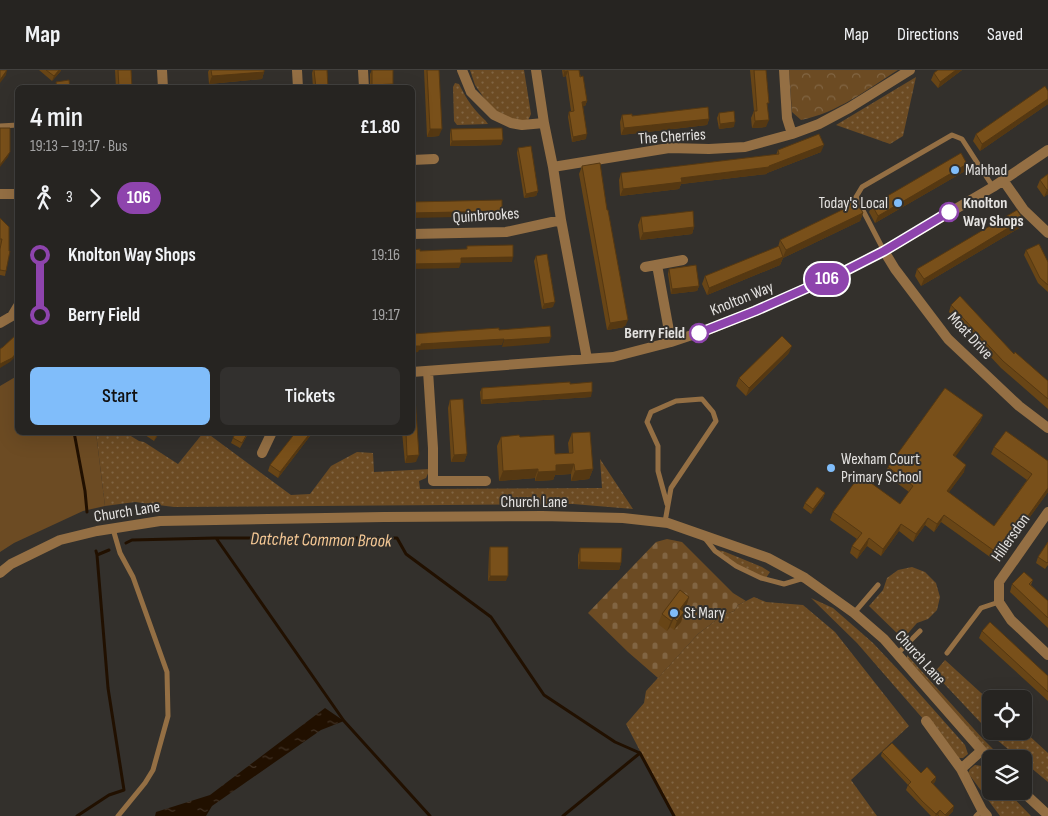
<!DOCTYPE html>
<html lang="en">
<head>
<meta charset="utf-8">
<style>
  body { margin:0; font-family:"Sofia Sans Condensed",sans-serif; background:#32302e; color:#f1f3f6; height:100vh; display:flex; flex-direction:column; font-size:19px; white-space:nowrap }
  * { box-sizing:border-box; margin:0 }
  p { font-size:16px; color:#a4a4a5 }
  .icon { flex:none; width:28px; height:28px; fill:none; stroke:currentColor; stroke-width:2; stroke-linecap:round; stroke-linejoin:round }
  .map { position:relative; flex:1; overflow:hidden }
  .side { position:absolute; left:15px; top:15px; width:400px; height:350px; display:flex; flex-direction:column; background:#262421; border-radius:8px; box-shadow:0 5px 20px #0002,0 0 0 1px #42413f }
  .side>* { flex:none }
  .badge { padding:0 10px; border-radius:16px; font-size:18px; line-height:32px }
  .controls { position:absolute; left:982px; top:620px; display:grid; gap:10px }
  .controls a { display:grid; place-items:center; width:50px; height:50px; border-radius:8px; background:#262421; box-shadow:0 5px 20px #0002,0 0 0 1px #42413f; font-size:25px }
  .map>.badge { position:absolute; translate:-50% -50%; box-shadow:0 0 0 2px #fff }
  .legs { display:flex; align-items:center; gap:8px; height:55px; padding:0 15px; font-size:16px }
  .legs p { margin-inline-start:auto }
  .summary { display:flex; align-items:center; justify-content:space-between; height:85px; padding:0 15px }
  h1 { font-size:28px; font-weight:600; line-height:38px }
  .cta { display:flex; gap:10px; margin-top:auto; padding:10px 15px }
  .cta a { flex:1; height:58px; border-radius:8px; background:#80bdfa; color:#111; font-size:20px; font-weight:600; line-height:58px; text-align:center }
  .cta a+a { background:#32302e; color:#f1f3f6 }
  ul { padding:0 15px; list-style:none }
  li { display:flex; align-items:center; gap:18px; height:60px; font-size:19px }
  li i { display:grid; place-items:center; width:8px; height:100%; margin:0 6px; background:currentColor }
  li i::after { content:''; width:12px; height:12px; margin:-6px; border:4px solid; border-radius:50%; background:#262421 }
  li p { margin-inline-start:auto }
  li:first-child i { background:linear-gradient(#0000 50%,currentColor 0) }
  li:last-child i { background:linear-gradient(currentColor 50%,#0000 0) }
  header { display:flex; align-items:center; gap:30px; box-sizing:border-box; height:70px; padding:0 25px; background:#262421; border-bottom:1px solid #42413f }
  header strong { font-size:24px }
  nav { display:flex; gap:28px; margin-inline-start:auto; font-size:18px }
  .map>svg:first-child { display:block }
</style>
</head>
<body>
<header>
<strong>Map</strong>
<nav><a>Map</a><a>Directions</a><a>Saved</a></nav>
</header>
<div class="map">
<svg width="1048" height="746" viewBox="0 0 1048 746">
  <defs>
    <pattern id="grass-dots" width="8" height="8" patternUnits="userSpaceOnUse" patternTransform="scale(1.25)"><rect width="8" height="8" fill="#6c4b23"/><path d="M2 2h.1M6 6h.1" fill="none" stroke="#816543" stroke-width="1.8" stroke-linecap="round"/></pattern>
    <pattern id="forest-crowns" width="20" height="18" patternUnits="userSpaceOnUse" patternTransform="scale(1.25)"><rect width="20" height="18" fill="#6c4b23"/><path d="M2 6a3 3 0 1 1 6 0M12 15a3 3 0 1 1 6 0" fill="none" stroke="#816543"/></pattern>
    <pattern id="cemetery-stones" width="16" height="16" patternUnits="userSpaceOnUse" patternTransform="scale(1.25)"><rect width="16" height="16" fill="#6c4b23"/><path d="M2 7V4a2 2 0 0 1 4 0v3zM10 15v-3a2 2 0 0 1 4 0v3z" fill="#816543"/></pattern>
    <pattern id="water-ripples" width="26" height="14" patternUnits="userSpaceOnUse" patternTransform="scale(1.25)"><rect width="26" height="14" fill="#211000"/><path d="M2 4q2-2 4 0t4 0M15 11q2-2 4 0t4 0" fill="none" stroke="#413225"/></pattern>
  </defs>
  <rect width="100%" height="100%" fill="#33302c"/>
  <path fill="url(#grass-dots)" d="M470 0H524L531 44 527 53 502 47 486 31 475 15Z
    M916 7 903 66 890 74 836 55Z
    M455 13 459 14C464 24 469 33 477 42 480 46 485 49 488 54L457 55 454 51 453 17Z
    M96 363H126L139 371 144 372 178 394 203 363H207L291 425 310 424 331 396 357 382 373 383 374 402 430 399 426 408 419 411 420 419 602 418 600 389 633 439 573 434 174 437 135 432 105 436Z
    M716 480 723 481 762 497 770 502 766 508 751 502 719 484Z
    M912 497 925 502 936 513 940 527 937 540 928 549 917 553 903 569 869 536 883 520 887 508 898 500Z
    M754 527 766 532 803 535 835 562 909 656 851 710 877 746H674L626 654 644 633 646 621 698 564 723 545 734 541 738 535Z
    M811 528 833 538 873 573 903 605 965 675 968 684 963 688H957L857 573Z
    M907 585 983 669 1003 689H995L907 589Z
    M945 590 991 632V661H1024L1048 683V712L1024 692V689H1020L997 670 934 603Z
    M975 695 982 696 991 706V721H1007L1031 746H1000L968 703 970 699Z"/>
  <path fill="url(#forest-crowns)" d="M789 0H898C868 19 837 43 801 50L792 42Z"/>
  <path fill="url(#cemetery-stones)" d="M667 469 682 472 733 523 746 531 738 535 734 541 723 545 698 564 658 608 628 582 588 543 656 472Z"/>
  <path fill="#6c4b23" d="M17 306 18 362 96 363 105 436 83 441 14 473 0 482V316Z"/>
  <path fill="url(#water-ripples)" d="M325 638 344 651 321 660 212 736 206 746H155L156 742 210 725Z"/>
  <g fill="none" stroke-linecap="round" stroke-linejoin="round">
    <path stroke="#211000" stroke-width="3" d="M74 362 85 421 87 442
      M216 468 344 651 430 746
      M126 473 132 470 215 468H397L406 484 491 547 544 625 615 672 640 683
      M96 481 97 485 109 480
      M640 683 674 746
      M77 746 109 725 124 720 108 618 97 485
      M563 746 640 683"/>
    <path stroke="#946f44" stroke-width="5" d="M0 56 18 55
      M884 181 856 127 862 117 952 65 962 69 993 117
      M665 452 671 418 716 351 713 342 702 329 676 331 651 342 647 352 658 376V401L667 434
      M113 459 120 483 133 507 167 602 168 646 153 700 145 713 118 746
      M704 467 715 481 736 496 761 508 784 514 804 508
      M854 543 878 515
      M947 583 981 538 999 532
      M897 584 920 561
      M976 746 982 740"/>
    <path stroke="#946f44" stroke-width="10" d="M162 0 163 18
      M297 0 298 18
      M363 0 364 18
      M462 0 471 22 494 45 511 53 522 55 544 53
      M536 0 544 53 553 97 561 150 587 289
      M784 0 787 48 792 64
      M412 90 434 89
      M553 97 669 78 709 79 745 77 792 64 819 54 849 38 910 0
      M1003 110 1024 140 1048 163
      M0 124H18
      M412 164 506 162 561 150
      M884 181 895 199 948 269 1019 336 1048 358
      M657 195 671 272
      M645 197 683 190
      M0 253 12 246 18 236
      M428 301 433 378V411H486
      M412 302 613 287 671 272 707 260 755 241 843 202 884 181 993 117 1048 80
      M262 383 272 362
      M1048 442 999 512V532L1011 550 1048 585
      M0 503 11 494 60 470 97 461 160 451 384 447 542 446 623 448 668 453 768 488 805 508 854 543 884 569 991 691
      M926 651 961 699 982 740 987 746
      M961 699 981 681
      M1022 721 1048 745"/>
  </g>
  <path fill="#684516" d="M39 0H61L60 2 52 11Z
    M115 0H131L132 18H116Z
    M209 0H264V2L262 9 209 14 208 2Z
    M313 0H327L328 18H313L312 3Z
    M372 0H393L392 18H370V4Z
    M424 0H439V66L427 67Z
    M562 0H579L587 31 585 36H583L586 69 572 72 568 47 569 42 571 41 566 6 563 7Z
    M750 0H766V57L752 58 751 48 754 41Z
    M938 0H962L938 18 931 10 934 3Z
    M1048 21V34L980 81 973 71 976 64Z
    M719 43 734 57 719 59 717 48Z
    M622 45 632 46 709 49 707 55 621 65 620 52Z
    M451 59 501 75 450 76V64Z
    M518 78 538 121 536 126 524 128 517 83Z
    M778 80 821 82 767 103V104L681 114 679 119 620 126 619 110 621 103 776 85Z
    M967 94 965 101 875 153 869 142 872 135Z
    M582 96 625 257 607 260 579 104Z
    M1048 104V124L1044 127 1037 117 1040 110Z
    M842 136 863 143 860 151 783 188 780 195 707 225 702 214 705 206 778 177 780 170 840 141Z
    M641 147 694 157 692 164 640 170 638 155Z
    M0 148 6 201 5 206 0 205Z
    M1021 157 921 216 915 206 917 199Z
    M1026 180 1048 192V222L1038 213 1024 185Z
    M536 186 553 237 542 239 534 191Z
    M669 199 699 216 697 221 671 224 668 204Z
    M951 235 1048 311V339L1001 298 949 242Z
    M789 283 746 326 736 316 739 308Z
    M570 314 591 327 481 334 480 322 482 318Z
    M450 330 467 384 464 392H451L448 338Z
    M983 345 980 352 955 386 964 402 948 423 994 456 1027 410 991 384 994 377 1048 391V422L997 492 941 452 934 462 925 455 913 472 899 461 881 486 867 476 857 489 850 483 852 476 857 469 830 450 833 442 900 434 909 422 885 404 888 397Z
    M146 362H160L154 371 145 365Z
    M249 362 240 378 231 373 233 368Z
    M296 362H313L278 408 268 401 270 395Z
    M402 362H412L416 392 405 393Z
    M572 363 593 399 589 409 571 411V404L555 405 553 410 535 411V408L499 411 497 376 501 367H520L555 384 569 383 568 373Z
    M825 423 823 428 811 444 803 438 805 433Z
    M1048 472V495L1045 499 1036 493 1038 487Z
    M490 477 506 511H488L489 482Z
    M580 478 621 493 619 500 578 499V485Z
    M1033 510 1031 515 1048 531V558L1010 522 1012 514Z
    M689 527 686 537 683 541 684 542 681 552 674 560 670 557 667 561 658 554 662 544Z
    M982 561 1048 606V631L979 568Z
    M882 682 921 703 936 707 935 712 933 713 953 741 948 746H939L938 745V746H931L906 720 908 715 881 686Z"/>
  <path fill="#553812" d="M7 0 6 5 0 13V10Z
    M59 0H61L60 2 52 11 54 6Z
    M956 0H962L938 18 940 12Z
    M568 1 566 6 563 7 564 2Z
    M264 2 262 9 209 14 212 6Z
    M393 14 392 18H371L372 15Z
    M1048 29V34L980 81 982 74Z
    M587 31 585 36 580 37 582 32Z
    M709 49 707 55 621 65 624 58Z
    M769 50 766 57 752 58 755 51Z
    M735 52 734 57 719 59 720 54Z
    M430 59H442L439 66 427 67Z
    M587 64 586 69 572 72 573 67Z
    M503 70 501 75 450 76 452 71Z
    M824 75 821 82 767 103V104L681 114 679 119 620 126 623 119 681 108 769 96Z
    M10 82 8 87 0 97V95Z
    M967 94 965 101 875 153 878 146Z
    M1048 119V124L1044 127 1047 120Z
    M538 121 536 126 524 128 526 124Z
    M502 141 500 146 412 148V143Z
    M863 143 860 151 783 188 780 195 707 225 709 218 783 187 786 180Z
    M1023 149 1021 157 921 216 924 209Z
    M694 157 692 164 640 170 643 163Z
    M513 187 512 192 461 193 459 198 412 199V194L461 188Z
    M699 216 697 221 671 224 672 219Z
    M555 232 553 237 542 239 544 234Z
    M628 250 625 257 607 260 610 253Z
    M551 267 549 273 502 277 504 270Z
    M504 269 502 275 419 280 418 282 412 283V276L421 274Z
    M792 276 789 283 746 326 749 318Z
    M18 281V284L10 292 0 298V294Z
    M592 322 591 327 481 334 482 330Z
    M983 345 980 352 951 393 953 385Z
    M158 362H160L154 371 157 364Z
    M311 362H313L278 408 280 402Z
    M467 384 464 392H451L454 385Z
    M419 385 416 392 405 393 407 386Z
    M574 394 571 404 555 405 553 410 535 411 538 402 556 395Z
    M966 395 964 402 944 429 947 421Z
    M538 399 535 408 499 411 503 401Z
    M593 399 589 409 571 411 575 401Z
    M1048 418V422L997 492 1000 485Z
    M825 423 823 428 811 444 813 439Z
    M944 445 941 452 934 462 937 454Z
    M928 448 925 455 913 472 916 464Z
    M901 454 899 461 881 486 883 479Z
    M869 468 867 476 857 489 860 481Z
    M580 492 621 493 619 500 578 499Z
    M490 506H508L506 511H488Z
    M689 527 686 537 677 549 680 539Z
    M684 542 681 552 674 560 677 551Z
    M674 548 670 557 667 561 671 551Z
    M936 707 935 712 929 717 931 712Z
    M954 736 953 741 948 746H945Z
    M940 740 938 745 935 746 936 744Z"/>
  <path fill="#79501a" stroke="#553812" d="M0 0H7L0 10Z
    M46 0H59L54 6Z
    M118 0H131L132 18H119Z
    M211 0H264V2L212 6Z
    M314 0H327L328 18H316Z
    M372 0H393V14L372 15Z
    M427 0H439L442 59H430Z
    M564 0H579L580 7 583 6 587 31 582 32 587 64 573 67 569 42 574 41 568 1 564 2Z
    M754 0H766L769 33H767L769 50 755 51 754 41H757Z
    M938 0H956L940 12 934 3Z
    M69 10 70 18H57L56 12Z
    M1045 16 1048 21V29L982 74 976 64Z
    M708 37 709 49 624 58 622 45 632 44V46Z
    M734 41 735 52 720 54 719 43Z
    M0 58H10V82L0 95Z
    M502 58 503 70 452 71 451 59Z
    M819 64 824 75 769 96V97L681 108 682 112 623 119 621 103 779 84 778 80Z
    M531 76 538 121 526 124 518 78Z
    M961 83 967 94 878 146 872 135Z
    M600 93 607 140H608L628 250 610 253 582 96Z
    M1048 104V119L1047 120 1040 110Z
    M856 129 863 143 786 180 780 170 844 139 842 136Z
    M502 130V141L412 143V132Z
    M1017 140 1023 149 924 209 917 199Z
    M693 141 694 157 643 163 641 147Z
    M0 148 9 157V181H10L6 201 0 200V179L2 169H0Z
    M1039 174 1048 192V215L1040 208 1026 180Z
    M513 175V187L461 188V193L412 194V180L420 179V181L467 179V176Z
    M779 176 783 187 709 218 705 206Z
    M547 184 555 232 544 234 536 186Z
    M696 195 699 216 672 219 669 199Z
    M960 226 1014 284 1015 282 1048 311V329L1003 291 951 235Z
    M550 256 551 267 504 270V269L421 274V276H412V264L499 258V260Z
    M18 263V281L12 288 0 294V279L3 277Z
    M782 266 792 276 749 318 739 308Z
    M570 312V314L592 312V322L482 330V318Z
    M945 318 983 345 953 385 966 395 947 421 994 456 1032 404 994 377 1006 361 1048 391V418L1000 485 944 445 937 454 928 448 916 464 901 454 883 479 869 468 860 481 852 476 862 463 833 442 860 405 900 434 913 416 888 397Z
    M415 327 419 385 407 386 406 362H412V328Z
    M463 329 467 384 454 385 450 330Z
    M236 362H248L242 373 233 368Z
    M296 362H311L280 402 270 395Z
    M590 362 593 399 575 401 574 394 556 395V401L538 402V399L503 401 501 367 519 365 520 367 554 365 555 384 573 383 572 363Z
    M817 417 825 423 813 439 805 433Z
    M1048 472V492L1047 493 1038 487Z
    M490 477H508V506H490Z
    M580 478H622L621 493 580 492Z
    M1024 502 1033 510 1029 514 1048 531V548L1012 514Z
    M680 520 689 527 680 539 684 542 677 551 674 548 671 551 662 544Z
    M990 552 1048 606V622L982 561Z
    M892 673 921 703 927 697 936 707 931 712 954 736 945 745 940 740 936 744 922 731 908 715 911 712 882 682Z"/>
  <g fill="none" stroke-linecap="round" stroke-linejoin="round">
    <defs>
      <path id="line-1" d="M699 263 755 241 843 202 884 181 949 142"/>
    </defs>
    <use href="#line-1" stroke="#fff" stroke-width="11"/>
    <use href="#line-1" stroke="#8e44ad" stroke-width="8"/>
  </g>
  <g fill="#80bdfa" stroke="#33302c" stroke-width="2">
    <circle cx="955" cy="100" r="5"/>
    <circle cx="898" cy="133" r="5"/>
    <circle cx="831" cy="398" r="5"/>
    <circle cx="674" cy="543" r="5"/>
  </g>
  <g fill="#fff" stroke="#8e44ad" stroke-width="2.5">
    <circle cx="949" cy="142" r="9"/>
    <circle cx="699" cy="263" r="9"/>
  </g>
  <g text-anchor="middle" dominant-baseline="central" stroke-width="4" stroke-linejoin="round" paint-order="stroke">
    <g font-size="16" fill="#e4e2e0" stroke="#33302c">
      <text transform="translate(672 67) rotate(-4)">The Cherries</text>
      <text transform="translate(486 146) rotate(-4)">Quinbrookes</text>
      <text transform="translate(742 229) rotate(-22)">Knolton Way</text>
      <text transform="translate(970 266) rotate(47)">Moat Drive</text>
      <text x="534" y="432">Church Lane</text>
      <text transform="translate(127 442) rotate(-9)">Church Lane</text>
      <text transform="translate(1011 468) rotate(-55)">Hillersdon</text>
      <text transform="translate(920 588) rotate(48)">Church Lane</text>
    </g>
    <g font-size="16" fill="#e4e2e0" stroke="#33302c" text-anchor="start">
      <text x="965" y="100">Mahhad</text>
      <text x="888" y="133" text-anchor="end">Today's Local</text>
      <text x="841" y="389">Wexham Court<tspan x="841" dy="18">Primary School</tspan></text>
      <text x="684" y="543">St Mary</text>
    </g>
    <g font-size="16" font-weight="bold" fill="#e4e2e0" stroke="#33302c" text-anchor="start">
      <text x="963" y="133">Knolton<tspan x="963" dy="18">Way Shops</tspan></text>
      <text x="685" y="263" text-anchor="end">Berry Field</text>
    </g>
    <g font-size="18" font-style="italic" fill="#f5c895" stroke="#33302c">
      <text transform="translate(321 470) rotate(1)">Datchet Common Brook</text>
    </g>
  </g>
</svg>
<div class="controls">
<a><svg class="icon" aria-label="locate" viewBox="0 0 24 24"><circle cx="12" cy="12" r="6"/><path d="M12 2v4M12 18v4M2 12h4M18 12h4"/></svg></a>
<a><svg class="icon" aria-label="layers" viewBox="0 0 24 24"><path d="M12 4l9 5-9 5-9-5zM3 14l9 5 9-5"/></svg></a>
</div>
<b class="badge" style="left:827px;top:209px;background:#8e44ad;color:#fff">106</b>
<section class="side">
<div class="summary"><div><h1>4 min</h1><p>19:13 – 19:17 · Bus</p></div><b>£1.80</b></div>
<div class="legs"><svg class="icon" aria-label="walk" viewBox="0 0 24 24"><circle cx="13" cy="4" r="2"/><path d="M13 8l-2 6 4 7M11 14l-3 7M7 12l3-4h3l4 4"/></svg>3<svg class="icon" aria-label="forward" viewBox="0 0 24 24"><path d="M9 5l7 7-7 7"/></svg><b class="badge" style="background:#8e44ad;color:#fff">106</b></div>
<ul>
<li><i style="color:#8e44ad"></i><b>Knolton Way Shops</b><p>19:16</p></li>
<li><i style="color:#8e44ad"></i><b>Berry Field</b><p>19:17</p></li>
</ul>
<div class="cta"><a>Start</a><a>Tickets</a></div>
</section>
</div>
</body>
</html>
